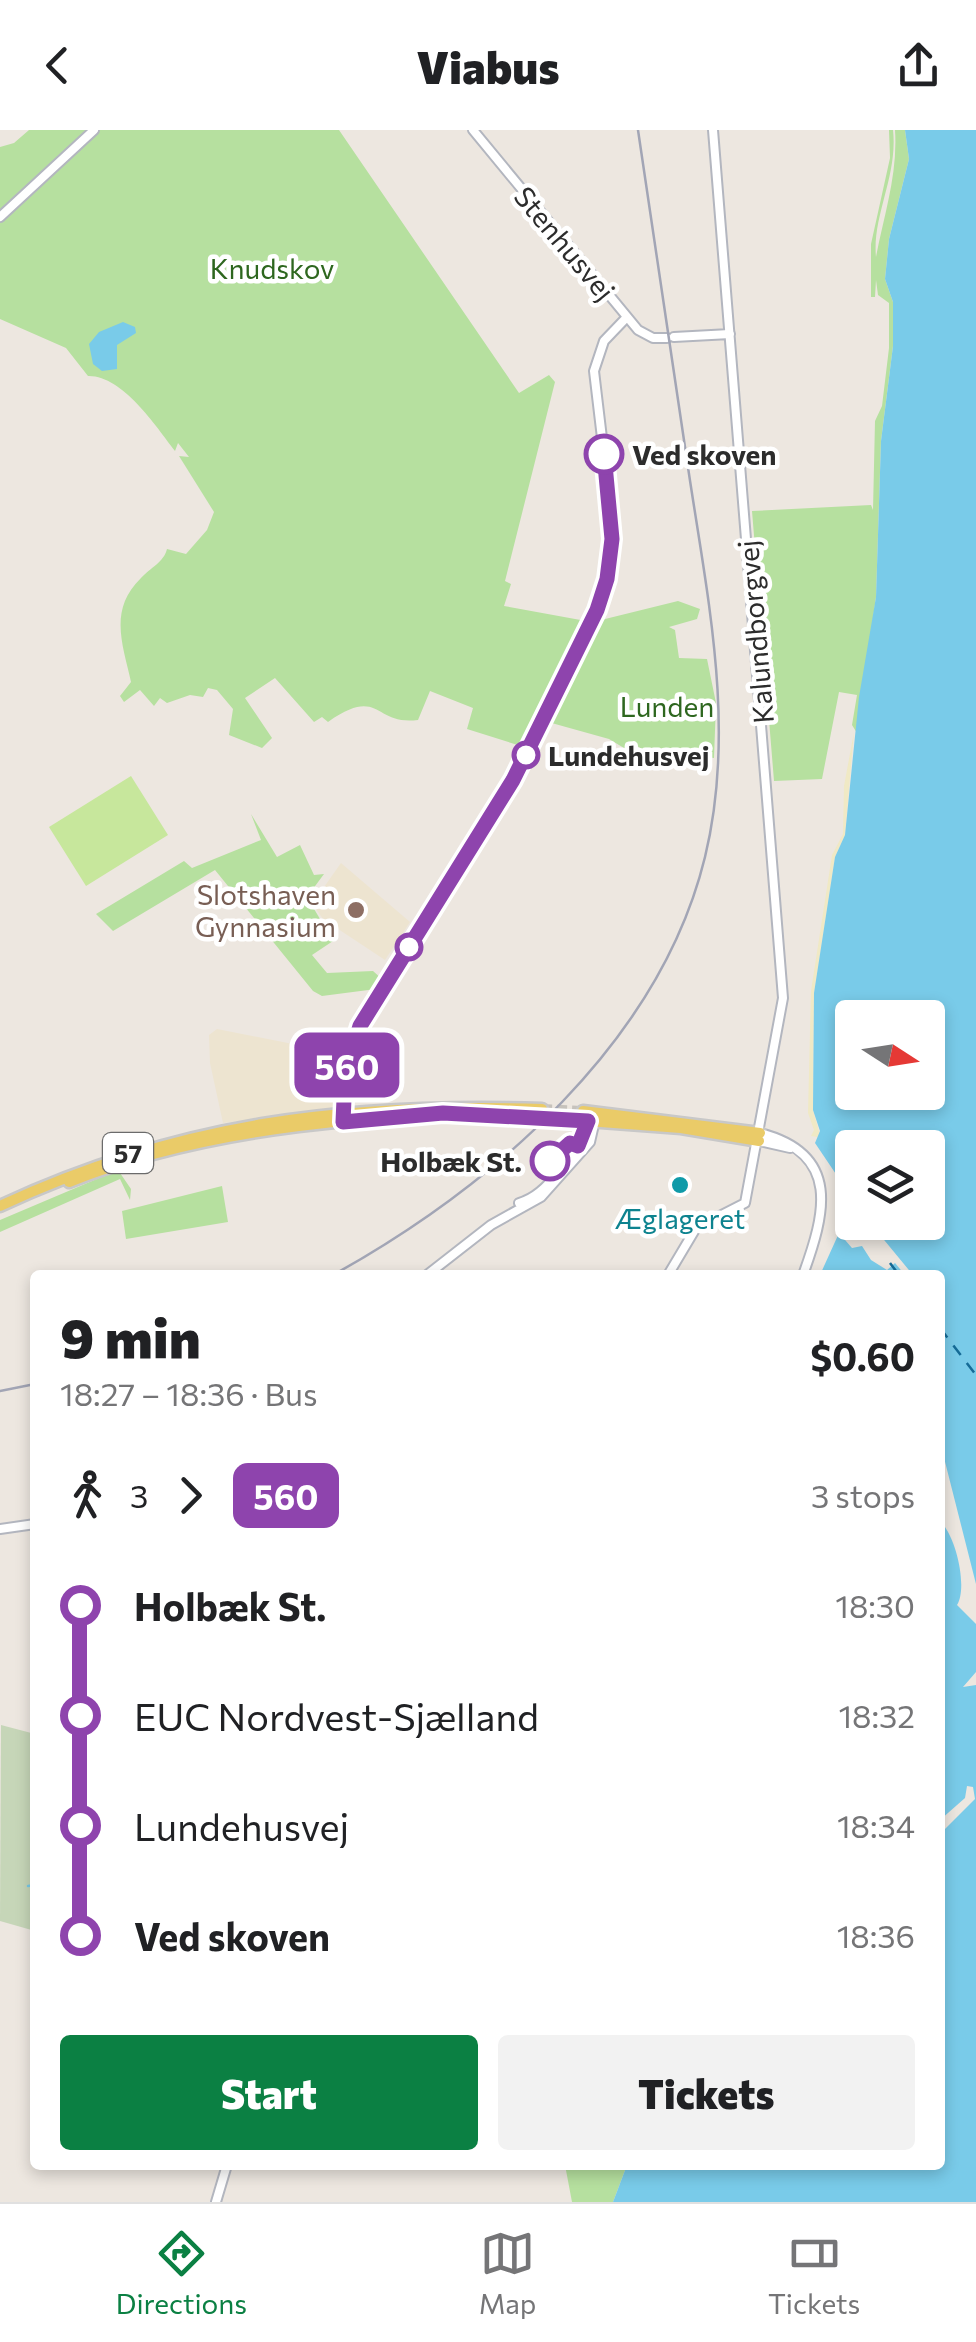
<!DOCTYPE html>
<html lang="en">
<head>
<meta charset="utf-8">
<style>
  body { margin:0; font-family:Commissioner,sans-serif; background:#f2f2f2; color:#202124; height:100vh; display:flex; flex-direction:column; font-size:38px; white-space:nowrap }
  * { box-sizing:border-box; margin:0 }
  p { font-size:32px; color:#757577 }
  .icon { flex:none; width:55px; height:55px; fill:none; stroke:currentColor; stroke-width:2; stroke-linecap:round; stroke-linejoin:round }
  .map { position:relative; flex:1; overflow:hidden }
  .details { position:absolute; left:30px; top:1140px; width:915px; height:900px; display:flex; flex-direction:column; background:#fff; border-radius:10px; box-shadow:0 5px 15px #0003 }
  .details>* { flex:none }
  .badge { padding:0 20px; border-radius:15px; font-size:35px; line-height:65px }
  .needle { width:65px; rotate:102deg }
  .buttons { position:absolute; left:835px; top:870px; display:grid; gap:20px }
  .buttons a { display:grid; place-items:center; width:110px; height:110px; border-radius:10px; background:#fff; box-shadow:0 5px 15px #0003; font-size:50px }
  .map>.badge { position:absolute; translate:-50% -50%; box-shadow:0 0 0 5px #fff }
  .legs { display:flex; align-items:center; gap:15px; height:110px; padding:0 30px; font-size:32px }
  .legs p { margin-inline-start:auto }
  .summary { display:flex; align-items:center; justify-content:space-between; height:170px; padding:0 30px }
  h1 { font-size:55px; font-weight:800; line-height:75px }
  .action { display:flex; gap:20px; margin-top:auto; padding:20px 30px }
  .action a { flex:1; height:115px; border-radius:10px; background:#0b8043; color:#fff; font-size:40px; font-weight:800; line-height:115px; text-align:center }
  .action a+a { background:#f2f2f2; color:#202124 }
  ul { padding:0 30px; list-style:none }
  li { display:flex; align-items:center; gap:35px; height:110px; font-size:38px }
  li i { display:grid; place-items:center; width:15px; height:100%; margin:0 12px; background:currentColor }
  li i::after { content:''; width:25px; height:25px; margin:-12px; border:8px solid; border-radius:50%; background:#fff }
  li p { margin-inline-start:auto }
  li:first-child i { background:linear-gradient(#0000 50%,currentColor 0) }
  li:last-child i { background:linear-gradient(currentColor 50%,#0000 0) }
  header { display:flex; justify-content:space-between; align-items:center; height:130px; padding:0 30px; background:#fff; font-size:45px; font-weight:800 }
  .tabs { display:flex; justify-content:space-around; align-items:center; height:140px; border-top:2px solid #e0e0e0; background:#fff; font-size:28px; color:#757577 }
  .tabs a { display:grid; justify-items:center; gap:5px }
  .tabs .current { color:#0b8043 }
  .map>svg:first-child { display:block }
</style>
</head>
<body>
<header><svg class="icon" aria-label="back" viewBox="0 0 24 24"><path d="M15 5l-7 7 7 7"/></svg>Viabus<svg class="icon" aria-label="share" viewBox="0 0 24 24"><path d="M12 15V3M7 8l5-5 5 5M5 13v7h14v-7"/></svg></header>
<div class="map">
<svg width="976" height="2072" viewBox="0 0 976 2072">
  <rect width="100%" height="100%" fill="#ede7e0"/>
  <path fill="#ede4d0" d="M341 733 410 792 385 830 323 789 312 774Z
    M217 899 338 923 343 930 337 973 331 979 223 993 210 933 209 905Z"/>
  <path fill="#b6e09f" d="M29 0H87L0 82V17L14 13Z
    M100 0H339L519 263 549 245 555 252 505 451 511 454 504 476 586 491 524 617 467 599 473 578 430 561 418 590C373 596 381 555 328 592L322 587 314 592 275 548 245 568 272 608 262 618 229 605 233 579 217 560 208 558 203 567 190 565 167 573 160 568 154 576 140 560 124 572 120 566 131 552C123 515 108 480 141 448 150 438 164 432 167 419L186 424 207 400 214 382 179 326 189 327 178 313 175 321C156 296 122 245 88 246L66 218 0 189V92Z
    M889 0H893C898 46 872 86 876 127 884 85 898 44 895 0H905L909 29 889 109 885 149 893 172V216L881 311 876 467 857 603 852 595 857 565 839 562 822 649 774 651 752 381 871 375 873 380 875 291 882 276 889 218V173L878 165 876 150 875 167H871V114L890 28Z
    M678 471 700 479 697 489 669 497 675 500 679 528 707 529 716 573 714 628 704 627 699 620 677 628 644 621 636 615 624 618 609 609 548 592 597 491Z
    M251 684 277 727 300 715 314 745 324 744 307 767 333 811 312 825 327 843 373 841 382 849 376 859 322 866 313 861 215 740 113 801 96 784 184 731 192 738 261 710Z
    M118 1040 131 1059 130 1070 120 1049 0 1102V1090Z
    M222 1056 228 1092 126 1109 122 1081Z
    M565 2035H627L613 2072H572Z"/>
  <path fill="#f0e9c5" d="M854 602 845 705 835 727 814 863 813 980 820 1005 817 1007 811 1006 814 1000 808 983 811 861 832 725 843 704 844 656Z"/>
  <path fill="#c6d6b8" d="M1 1595 35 1604V1801L0 1791Z"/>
  <path fill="#c7e79c" d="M131 646 168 705 86 756 49 697Z"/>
  <path fill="#79cbe9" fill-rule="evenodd" d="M905 0H976V1454L940 1312V1145H913L880 1105 889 1098 885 1093 928 1092V1018H852V1068L815 1013 820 1001 813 980 814 863 835 727 845 705 859 567 876 467 881 311 893 216V172L885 149 889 109 909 29ZM852 888H928V962H852Z
    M123 192 135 197 136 203 117 215V239L102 241 93 234 89 214 99 202Z
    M839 1103 852 1118 862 1116 871 1130 887 1140 895 1133 905 1145H820Z
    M940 1391C956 1406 968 1457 957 1475L976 1494V1542L963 1557 976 1555V2072H613L627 2035H940V1704L975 1669 973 1657 967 1656 965 1668 940 1690Z"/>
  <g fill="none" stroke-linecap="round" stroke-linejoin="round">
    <path stroke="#79cbe9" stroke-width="2.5" d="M28 1756 35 1755"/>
    <path stroke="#156b97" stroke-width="2.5" stroke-dasharray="12 10" stroke-linecap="butt" d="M890 1133 899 1145
      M940 1198 976 1245"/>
    <path stroke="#c6c2bc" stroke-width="10" stroke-dasharray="10 5" stroke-linecap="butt" d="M542 979 583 981
      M535 988 574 990"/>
    <defs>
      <path id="minor" d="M473 0 638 200 653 208H667
        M0 87 94 0
        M674 207 730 204
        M343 988C334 895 457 745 505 663 542 601 578 530 603 463L611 430 612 392 594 241 604 211 627 187
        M760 1003C842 1024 825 1084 803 1145
        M759 1011 790 1018
        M519 1073C553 1064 576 1015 591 987
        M427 1145 491 1095 541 1067 590 1012 596 986
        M668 1145 696 1098 745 1073 783 868 713 0
        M0 1399 35 1394
        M216 2072 227 2035"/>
      <path id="major" d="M583 981 760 1003
        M574 990 681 998 759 1011
        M69 1052C205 997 390 979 535 988
        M0 1076C180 992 345 973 542 979"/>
    </defs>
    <use href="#minor" stroke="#b3b6bf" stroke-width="12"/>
    <use href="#major" stroke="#c8c8c8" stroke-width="15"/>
    <use href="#minor" stroke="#fff" stroke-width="8"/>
    <use href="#major" stroke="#eacb68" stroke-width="10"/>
    <path stroke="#a2a5b5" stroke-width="2.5" d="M333 1145C493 1056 660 912 705 727 736 600 708 470 689 344 672 229 655 115 638 0
      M0 1261 35 1254"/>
  </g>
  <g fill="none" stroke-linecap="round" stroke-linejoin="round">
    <defs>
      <path id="line-1" d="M550 1031 570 1013 578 1016 588 991 443 983 343 992 345 946 360 896 513 650 597 480 607 449 612 409 604 324"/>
    </defs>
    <use href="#line-1" stroke="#fff" stroke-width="22"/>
    <use href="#line-1" stroke="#8e44ad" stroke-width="15"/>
  </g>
  <g fill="#fff" stroke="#8e44ad" stroke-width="5">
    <circle cx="604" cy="324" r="18"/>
    <circle cx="526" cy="625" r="12"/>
    <circle cx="409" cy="817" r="12"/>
    <circle cx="550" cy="1031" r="18"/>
  </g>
  <circle fill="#8d6e63" stroke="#fff" stroke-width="4" cx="356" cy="780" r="10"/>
  <circle fill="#0f9aa8" stroke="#fff" stroke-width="4" cx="680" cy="1055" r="10"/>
  <g text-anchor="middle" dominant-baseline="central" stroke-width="9" stroke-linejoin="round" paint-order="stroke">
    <rect fill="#fff" stroke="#6b6b6b" stroke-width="2.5" x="103" y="1003" width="50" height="40" rx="8"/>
    <g font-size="25" font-weight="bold" fill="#2c2c2c">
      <text x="128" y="1023">57</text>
    </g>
    <g font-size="28" fill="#2c2c2c" stroke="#fff">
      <text transform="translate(565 113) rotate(50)">Stenhusvej</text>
      <text transform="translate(755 502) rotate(-95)">Kalundborgvej</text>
    </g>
    <g font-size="28" fill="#2e671f" stroke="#fff">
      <text x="272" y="138">Knudskov</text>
      <text x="667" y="576">Lunden</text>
    </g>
    <g font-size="28" font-weight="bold" fill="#2c2c2c" stroke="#fff" text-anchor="start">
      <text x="632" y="324">Ved skoven</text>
      <text x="548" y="625">Lundehusvej</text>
      <text x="522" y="1031" text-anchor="end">Holbæk St.</text>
    </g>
    <g font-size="28" fill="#785e54" stroke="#fff" text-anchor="end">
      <text x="336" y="764">Slotshaven<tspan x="336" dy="32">Gynnasium</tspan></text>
    </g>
    <g font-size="28" fill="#0d838f" stroke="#fff">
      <text x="680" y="1088">Æglageret</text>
    </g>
  </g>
</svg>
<div class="buttons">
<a><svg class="needle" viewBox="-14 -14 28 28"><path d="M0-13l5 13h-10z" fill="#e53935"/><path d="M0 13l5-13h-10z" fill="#757577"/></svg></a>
<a><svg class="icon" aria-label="layers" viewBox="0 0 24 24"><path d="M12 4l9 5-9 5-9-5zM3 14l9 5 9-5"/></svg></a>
</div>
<b class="badge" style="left:347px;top:935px;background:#8e44ad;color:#fff">560</b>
<section class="details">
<div class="summary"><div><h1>9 min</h1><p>18:27 – 18:36 · Bus</p></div><b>$0.60</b></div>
<div class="legs"><svg class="icon" aria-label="walk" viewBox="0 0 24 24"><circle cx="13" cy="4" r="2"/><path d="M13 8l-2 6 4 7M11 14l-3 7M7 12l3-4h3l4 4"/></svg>3<svg class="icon" aria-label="forward" viewBox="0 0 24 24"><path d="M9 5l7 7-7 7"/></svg><b class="badge" style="background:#8e44ad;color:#fff">560</b><p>3 stops</p></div>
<ul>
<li><i style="color:#8e44ad"></i><b>Holbæk St.</b><p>18:30</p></li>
<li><i style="color:#8e44ad"></i><span>EUC Nordvest-Sjælland</span><p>18:32</p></li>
<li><i style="color:#8e44ad"></i><span>Lundehusvej</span><p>18:34</p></li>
<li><i style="color:#8e44ad"></i><b>Ved skoven</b><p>18:36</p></li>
</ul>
<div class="action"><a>Start</a><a>Tickets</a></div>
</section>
</div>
<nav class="tabs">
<a class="current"><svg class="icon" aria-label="directions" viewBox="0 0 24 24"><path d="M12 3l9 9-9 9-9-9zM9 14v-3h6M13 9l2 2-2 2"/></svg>Directions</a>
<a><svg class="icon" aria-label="map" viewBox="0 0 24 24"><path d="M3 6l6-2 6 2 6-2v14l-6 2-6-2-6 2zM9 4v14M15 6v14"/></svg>Map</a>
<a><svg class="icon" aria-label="tickets" viewBox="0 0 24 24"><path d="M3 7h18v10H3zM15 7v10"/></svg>Tickets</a>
</nav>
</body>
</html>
